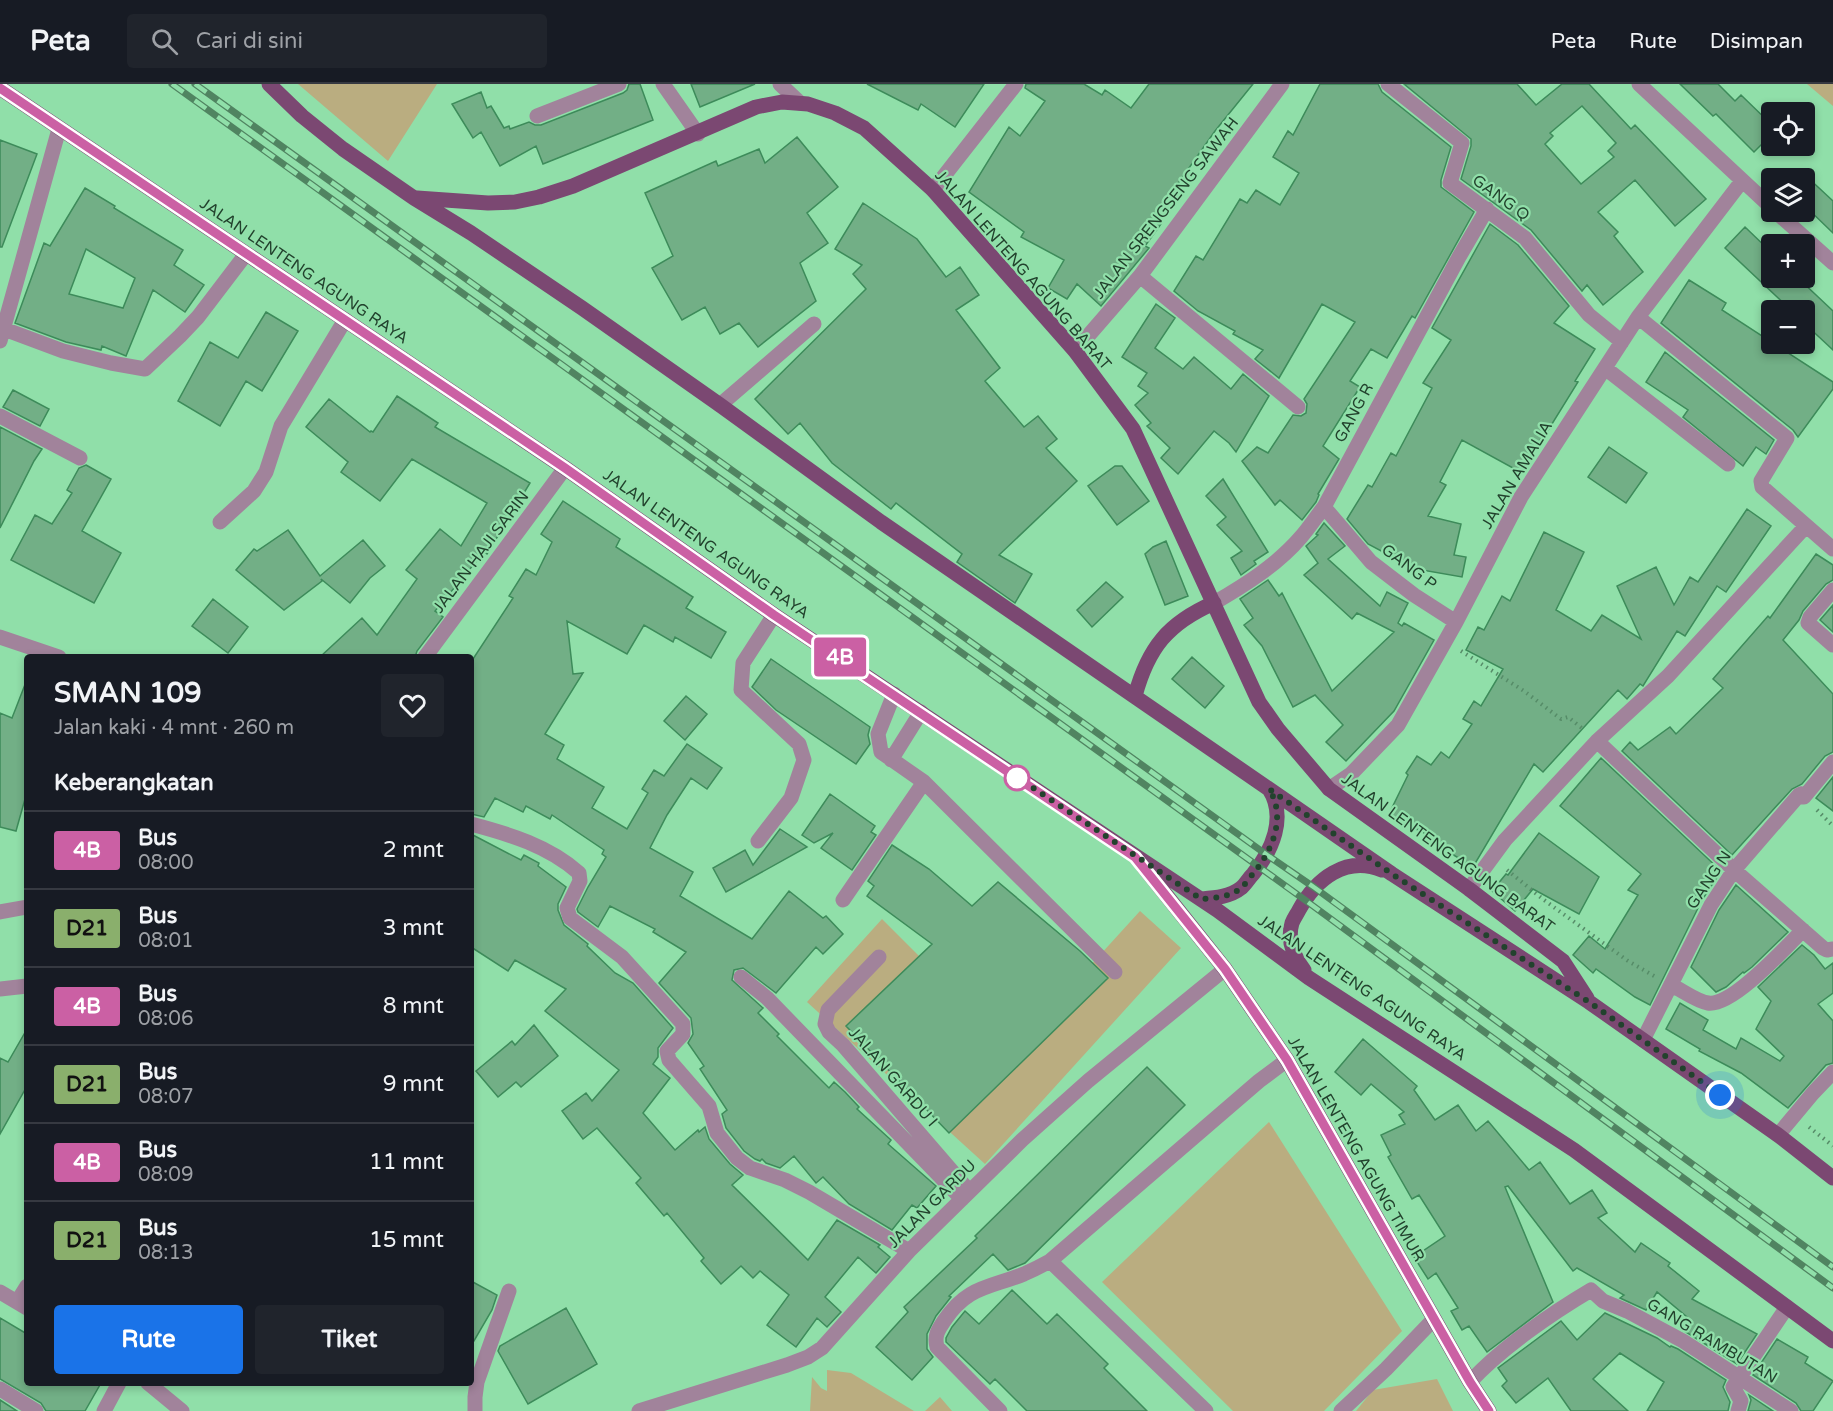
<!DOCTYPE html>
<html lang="id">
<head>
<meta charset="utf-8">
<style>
  body { margin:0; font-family:"Varela Round",sans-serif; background:#20242c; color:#f1f3f6; height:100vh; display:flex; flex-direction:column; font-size:22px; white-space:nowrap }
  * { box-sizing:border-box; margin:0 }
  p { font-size:20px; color:#9ea1a6 }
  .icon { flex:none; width:33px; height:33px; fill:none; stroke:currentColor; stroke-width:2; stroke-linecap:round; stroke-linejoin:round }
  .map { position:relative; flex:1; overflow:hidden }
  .side { position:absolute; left:24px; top:570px; width:450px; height:732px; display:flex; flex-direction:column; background:#171b24; border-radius:6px; box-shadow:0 3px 9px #0003 }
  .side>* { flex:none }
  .badge { padding:0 12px; border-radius:4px; font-size:21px; line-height:39px }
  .controls { position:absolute; left:1761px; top:18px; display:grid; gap:12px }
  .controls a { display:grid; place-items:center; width:54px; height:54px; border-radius:6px; background:#171b24; box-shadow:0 3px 9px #0003; font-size:30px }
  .you { position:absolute; width:30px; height:30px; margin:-15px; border:4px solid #fff; border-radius:50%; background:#1a73e8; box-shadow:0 0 0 9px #1a73e833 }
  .map>.badge { position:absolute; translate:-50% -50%; box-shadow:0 0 0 3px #fff }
  h2 { padding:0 30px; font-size:22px; line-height:54px }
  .round { display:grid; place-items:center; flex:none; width:63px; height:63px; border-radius:6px; background:#20242c }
  .overview { display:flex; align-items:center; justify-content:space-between; height:102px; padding:0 30px }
  h1 { font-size:28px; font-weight:700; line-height:45px }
  .primary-button { display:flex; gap:12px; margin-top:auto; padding:12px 30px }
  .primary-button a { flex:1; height:69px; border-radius:6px; background:#1a73e8; color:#fff; font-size:24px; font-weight:700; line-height:69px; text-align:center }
  .primary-button a+a { background:#20242c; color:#f1f3f6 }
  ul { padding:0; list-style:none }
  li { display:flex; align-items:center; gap:18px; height:78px; padding:0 30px; border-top:2px solid #363941 }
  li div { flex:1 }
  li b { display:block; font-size:22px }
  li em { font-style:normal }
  li .badge { min-width:66px; font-weight:700; text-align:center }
  header { display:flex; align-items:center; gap:36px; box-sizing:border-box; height:84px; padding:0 30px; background:#171b24; border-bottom:2px solid #363941 }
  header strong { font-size:28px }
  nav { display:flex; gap:33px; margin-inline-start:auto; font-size:21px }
  .search { width:420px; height:54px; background:#20242c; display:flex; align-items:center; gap:15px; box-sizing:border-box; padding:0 21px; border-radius:6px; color:#9ea1a6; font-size:22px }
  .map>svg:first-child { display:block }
</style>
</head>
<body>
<header>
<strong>Peta</strong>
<div class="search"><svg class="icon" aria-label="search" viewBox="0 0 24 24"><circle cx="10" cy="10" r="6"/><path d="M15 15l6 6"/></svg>Cari di sini</div>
<nav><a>Peta</a><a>Rute</a><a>Disimpan</a></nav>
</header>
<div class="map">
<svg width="1833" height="1327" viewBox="0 0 1833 1327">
  <rect width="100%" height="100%" fill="#90dfa9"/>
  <path fill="#baad80" d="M298 0H437L388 77Z
    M1807 0H1833V22Z
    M1140 827 1181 864 985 1080 807 918 882 835 927 880 1089 883Z
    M1269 1038 1402 1247 1324 1327H1233L1102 1198Z
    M827 1286 851 1289 914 1327H810L812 1293 821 1304 827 1307Z
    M1437 1295 1453 1327H1356L1373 1306Z
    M940 1313 952 1327H925Z"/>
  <path fill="#72af86" stroke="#3d8b5a" stroke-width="1.5" fill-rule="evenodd" d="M629 0H640L653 36 543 80 536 62 500 82 481 48 473 54 452 20 481 8 487 24 491 22 504 44 509 42 510 45 529 38 535 41H541L623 9 627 6Z
    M691 0H755L700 23Z
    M867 0H984L955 43 921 20 918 26Z
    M1026 0H1084L1102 11 1105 6 1131 24 1149 0H1253L1215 47 1153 135 1161 140 1145 162 1149 164 1101 222 1077 200 1067 215 1048 204 1064 176 1021 153 1024 148 969 108 1009 43 1020 52 1045 17 1025 4Z
    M1320 0H1378L1382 8 1451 63 1441 96V103L1474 128 1415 234 1412 232 1387 274 1371 265 1350 297 1360 303 1323 362 1339 375 1318 410 1319 411 1316 418 1302 436 1280 416 1275 421 1242 377 1257 363 1268 369 1293 331 1301 332 1306 329 1307 320 1304 315 1355 238 1322 220 1279 294 1255 275 1263 266 1233 250 1235 247 1198 227 1174 207 1196 172 1203 176 1240 115 1247 119 1256 106 1280 121 1299 89 1273 73 1288 47 1293 51Z
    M1404 0H1517L1536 21 1562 0H1589L1631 45 1635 41 1706 115 1675 142 1635 96 1598 128 1618 148 1614 152 1643 188 1603 221 1587 201 1582 207 1531 146 1461 95 1471 62V55ZM1582 22 1616 59 1608 67 1614 73 1581 100 1545 60 1553 52 1550 49Z
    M1680 0H1718L1735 17 1741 11 1772 41V50L1754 68 1716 30 1713 32Z
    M797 53 838 103 807 129 828 159 800 179 816 217 758 263 739 239 720 250 705 223 682 236 652 184 673 172 645 109 716 77 718 82 759 65 765 79Z
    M0 56 37 70 2 163H0Z
    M1804 90 1833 117V149L1804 121Z
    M85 104 115 122 114 124 183 166 174 181 204 201 185 228 153 206 126 272 102 262 101 266 66 258 15 239 44 159 50 162ZM86 165 135 194 123 224 69 210Z
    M863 119 917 155 946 193 960 183 979 211 956 226 1000 284 985 297 1024 343 1038 332 1057 355 1046 364 1077 397 999 471 1032 490 1015 519 957 478 962 470 896 419 891 425 832 379 800 339 788 350 755 315 866 205 853 190 862 181 835 165Z
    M1490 140 1518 161 1569 222 1554 239 1595 265 1575 297 1578 298 1547 348 1545 347 1522 389 1462 356 1440 398 1446 401 1428 432 1461 440 1454 471 1466 473 1462 493 1399 482 1402 478 1368 460 1347 435 1368 401 1372 403 1391 369 1396 372 1432 304 1423 299 1451 256 1432 244Z
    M1745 143 1772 169V194H1798L1833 227V266L1804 239V226H1791L1725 164Z
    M1689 196 1726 219 1722 226 1833 298V305L1798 353 1793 346 1661 239Z
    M1156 220 1175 234 1155 264 1183 285 1194 273 1231 305 1243 290 1269 312 1236 368 1229 359 1214 347 1178 390 1161 374 1170 364 1147 342 1151 339 1135 321 1148 309 1138 302 1147 289 1122 273Z
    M266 228 298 247 262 307 246 297 220 342 178 317 210 258 238 274Z
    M1665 268 1774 356 1766 370 1756 363 1743 382 1683 333 1688 326 1646 298Z
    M13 306 49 325 40 342 3 323Z
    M397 312 438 339 435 343 530 399 487 470 484 468 435 527 443 533 417 567 415 573H320L362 534 377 551 417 495 406 486 440 445 461 462 487 419 412 375 380 417 341 388 348 378 306 343 329 315 370 348 371 347 373 348Z
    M0 343 42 365 34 377 0 444Z
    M1609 363 1647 389 1626 419 1588 393Z
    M86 381 111 395 82 447 121 469 94 519 11 476 35 431 52 440 72 409 67 406 79 384Z
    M1115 382H1122L1149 417 1117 441 1088 402Z
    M1223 395 1268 468 1254 477 1256 480 1241 491 1231 474 1242 467 1217 441 1226 433 1206 412Z
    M563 417 620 455 616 463 693 513 686 524 726 548 711 574 675 553 673 558 644 541 627 570 567 537 573 590 583 589 545 650 564 661 557 675 604 703 592 724 627 745 648 709 642 705 654 686 664 692 687 660 722 684 707 705 691 694 667 731 650 764 693 788 680 812 752 855 789 807 823 834 826 832 843 850 823 870 816 863 776 909 743 884 734 886 732 896 763 924 758 929 779 950 777 952 829 1004 834 998 845 1008 859 1023 857 1025 891 1056 888 1060 936 1102 917 1124 912 1121 892 1146 849 1120 823 1093 816 1099 794 1072 780 1084 766 1079 762 1075 760 1077 755 1075 744 1067 726 1044 722 1030 727 1026 700 985 704 982 688 959 693 950 691 934 659 899 686 868 653 848 655 845 610 822 598 843 578 828 577 825 588 803 606 773 602 770 604 766 552 731 550 735 526 722 523 728 495 714 484 733 471 730V578L513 514 509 512 526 485 536 491 552 458 541 450Z
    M1747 425 1771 442 1726 508 1717 502 1685 552 1677 547 1643 602 1640 600 1627 615 1618 606 1543 688 1534 680 1473 783 1434 759 1437 755 1388 732 1408 691 1406 689 1417 672 1431 681 1441 668 1449 674 1472 640 1463 635 1474 617 1481 622 1503 585 1466 566 1478 543 1484 546 1502 512 1510 517 1544 448 1584 468 1556 526 1591 547 1602 531 1641 555 1617 502 1656 483 1674 521 1690 493 1698 498Z
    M1324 439 1345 462 1328 475 1380 522 1387 508 1408 519 1398 539 1402 542 1404 539 1434 556 1394 627 1346 677 1326 658 1343 641 1315 611 1293 623 1262 562 1244 541 1253 534 1240 515 1268 496 1279 512 1282 509 1332 607 1394 548 1357 529 1352 535 1304 491 1318 479 1306 462 1318 451 1316 450Z
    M288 446 320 492 363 456 385 482 370 494 350 519 321 495 322 497 284 526 236 486 254 465 257 467Z
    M1166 457 1188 512 1165 521 1145 470 1153 463Z
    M1816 470 1833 481V496L1826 500 1803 527 1799 536 1783 556 1833 610V668L1825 672 1802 700 1792 705 1732 771 1622 667 1630 658 1638 666 1670 643 1676 650 1723 604 1713 595 1768 532 1770 534Z
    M1106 498 1123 513 1092 543 1077 526Z
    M213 515 248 543 228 569 192 542Z
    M1833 521V548L1820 536Z
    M1192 573 1224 602 1205 624 1172 595Z
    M771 575 870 643 868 651 870 660 856 680 776 626 752 603Z
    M26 598 27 708 16 747 0 743V629L12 634Z
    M686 612 707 630 685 656 664 637Z
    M1601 674 1721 787 1702 816 1650 921 1635 913 1596 885 1593 889 1573 871 1589 852 1605 865 1638 811 1628 806 1641 790 1560 722Z
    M1833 693V727L1816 714Z
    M830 710 875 742 871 748 876 751 852 786 821 764 833 749 814 759 802 751Z
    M780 745 807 763 726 808 713 784 745 766 753 781Z
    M1539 749 1599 793 1579 830 1533 805 1515 827 1492 807 1506 790 1508 791Z
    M471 750 521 776 524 771 539 779 538 782 566 803 558 820V826L564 841 588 860 587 862 615 889 633 899 673 944 658 964V973L653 980 670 994 643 1029 675 1066 698 1046 699 1048 705 1043 709 1055 730 1080 743 1091 732 1101 808 1176 837 1136 880 1161 878 1163 890 1173 876 1189 858 1173 825 1213 841 1228 827 1243 817 1234 796 1263 767 1241 789 1211 760 1187 753 1194 741 1182 721 1200 701 1177 704 1174 667 1129 664 1132 636 1099 641 1094 597 1044 583 1055 562 1027 586 1009 592 1017 619 986 545 927 566 905 515 876 508 887 471 863Z
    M892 761 929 785 972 822 998 798 1080 867 1108 894 949 1049 846 942 932 860 867 812 874 802 868 797Z
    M1736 801 1788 848 1752 883 1744 889 1743 888 1726 903 1716 908 1691 883 1719 826Z
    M1802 861 1814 871 1825 885 1833 879V909L1818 920 1833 937V979L1826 981 1788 1024 1741 989 1699 967 1700 965 1666 945 1680 919 1708 936 1703 946 1736 965 1741 954 1780 977 1784 972 1756 945 1771 917 1758 903Z
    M534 941 558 972 521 1003 516 998 498 1013 476 987 512 957 515 961Z
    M27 945V1002L0 1050V974L8 978Z
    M1363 955 1417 1002 1414 1006 1435 1036 1458 1021 1476 1047 1488 1037 1529 1086 1540 1078 1570 1120 1592 1106 1607 1129 1598 1134 1635 1168 1641 1159 1670 1179 1668 1182 1699 1207 1692 1215 1757 1250 1737 1280 1681 1245 1687 1233 1657 1208 1646 1226 1620 1214 1624 1211 1577 1184 1573 1187 1508 1102 1505 1103 1553 1218 1487 1268 1469 1242 1462 1246 1451 1227 1458 1224 1436 1189 1428 1195 1414 1173 1445 1152 1419 1111 1412 1115 1388 1073 1391 1071 1381 1051 1405 1040 1399 1031 1404 1028 1371 1000 1361 1011 1335 988Z
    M1147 983 1185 1021 1025 1179 1008 1186 993 1170 949 1212 951 1213 936 1232 927 1250V1265L933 1273 912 1296 876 1263 908 1228 904 1223 977 1154 975 1152Z
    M471 1197 497 1211 492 1226 471 1262Z
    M1012 1206 1047 1240 1057 1230 1108 1280 1104 1284 1147 1327H1027L995 1295 990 1300 946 1258V1254L952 1243 965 1227 979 1240Z
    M566 1224 597 1280 528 1320 498 1267 500 1262Z
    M1605 1229 1657 1254 1670 1263 1671 1262 1678 1265 1726 1296 1723 1303 1730 1318 1728 1327H1647L1664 1298 1620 1269 1593 1295 1628 1327H1571L1548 1294 1516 1319 1502 1302 1507 1297 1498 1284 1561 1237 1577 1256Z
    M0 1234 27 1250V1299H101L85 1327H46L41 1319 0 1295Z
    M1777 1255 1808 1273 1805 1279 1833 1297 1813 1327H1801L1796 1319 1753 1291Z
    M1749 1311 1773 1327H1748L1751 1316Z
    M0 1316 17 1327H0Z"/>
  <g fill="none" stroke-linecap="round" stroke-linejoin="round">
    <path stroke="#568c68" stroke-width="4" stroke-dasharray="1.5 4.5" stroke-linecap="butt" d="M1461 567 1524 607 1561 635 1568 633 1583 645
      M1817 726 1833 742
      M1507 786 1544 816 1628 877 1656 893
      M1809 1043 1833 1062"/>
    <path stroke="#a1839b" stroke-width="15" d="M663 0 698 50
      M780 0 800 19
      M1388 0 1462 59 1450 99 1525 154 1589 231 1622 258
      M1639 0 1772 124
      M537 32 619 0
      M933 106 1016 0
      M1776 128 1833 179
      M1140 192 1298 323
      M1638 233 1787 354 1761 397 1762 403 1833 465
      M4 245 63 267 111 279 145 285 180 252 198 233 246 170
      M0 257 59 45
      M1075 267 1140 192 1282 0
      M1605 284 1728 380
      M720 321 814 240
      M0 332 80 374
      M1324 423 1371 478 1414 511 1456 538
      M220 438 254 407 266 388 281 342 345 236
      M1833 506 1810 533 1808 539 1833 561
      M1214 519C1245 501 1277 481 1301 453 1309 444 1316 433 1324 423L1459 173 1487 125
      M0 553 59 573
      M425 573 565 384
      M894 610 878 650 881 668 924 698 1115 888
      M1597 657 1734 786 1823 864 1827 866 1833 865
      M891 676 921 628
      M1329 705 1351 690 1398 641 1456 538 1521 413 1638 233 1742 97
      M471 740C509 750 549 762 579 789L580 797 567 824 570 834 622 873 683 940V950L667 967 669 976 709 1022 717 1049 737 1074 750 1084 785 1096 809 1108 909 1167
      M758 757 791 714 804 676 799 660 741 606 743 579 774 531
      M1469 805 1505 756 1597 657 1668 592 1806 442
      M843 816 924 698
      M0 828 27 823
      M879 873 828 926 825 940 829 948 843 961 969 1107
      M741 893 767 914 962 1115
      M1671 901C1682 906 1696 917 1708 919 1732 923 1786 863 1803 846
      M0 905 27 902
      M1643 956 1711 821 1734 786 1799 711 1801 710 1804 713 1833 678
      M1778 1051 1813 1009 1833 988
      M1050 1177 1206 1327
      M0 1208 27 1224
      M17 1218 27 1202
      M1470 1298C1500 1265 1552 1229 1591 1206L1603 1217 1627 1227 1683 1257 1791 1327
      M148 1299 182 1327
      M0 1305 36 1327
      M104 1327 119 1299
      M475 1327V1313L477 1298 509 1207
      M639 1327 787 1281 808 1273 822 1264 909 1167 1022 1056 1088 997 1225 885
      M1000 1327 937 1263C934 1252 938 1246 944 1237 967 1202 989 1204 1024 1190 1033 1186 1041 1182 1050 1177L1259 997 1287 976
      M1341 1327 1386 1285 1434 1235
      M1738 1327 1741 1317 1733 1303 1787 1223"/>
    <path stroke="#7b4872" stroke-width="15" d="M269 0 302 32 343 65 414 114 471 149 582 224 720 321 881 438 1269 705 1392 790 1589 918 1778 1051 1833 1094
      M0 4 565 384 774 531 1217 826 1309 894 1574 1066 1833 1257
      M417 114 488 119 515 118 539 113 573 102 756 23 782 18 808 20 835 29 864 44 933 106 1075 267 1133 345 1259 618 1278 645 1329 705 1469 805 1563 877 1587 914
      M1135 612C1148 564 1168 539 1214 519
      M1143 782 1225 885 1287 976 1470 1298 1489 1327
      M1201 815C1214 814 1230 813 1241 804 1245 801 1249 794 1253 790 1272 767 1287 733 1269 705
      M1304 886C1294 873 1287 856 1292 839 1294 834 1297 830 1299 826 1316 795 1346 771 1382 786"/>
    <defs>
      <path id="rail" d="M172 0 1305 816 1833 1204
        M195 0 1267 771 1315 804 1833 1183"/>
    </defs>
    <use href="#rail" stroke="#508461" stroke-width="7"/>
    <use href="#rail" stroke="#90dfa9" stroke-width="4.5" stroke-dasharray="14" stroke-linecap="butt"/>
  </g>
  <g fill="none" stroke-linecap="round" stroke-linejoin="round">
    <defs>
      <path id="line" d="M0 4 565 384 774 531 1135 773 1225 885 1287 976 1470 1298 1489 1327"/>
    </defs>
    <use href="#line" stroke="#fff" stroke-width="14"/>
    <use href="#line" stroke="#cb60a4" stroke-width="9"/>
    <path stroke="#22422d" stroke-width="6" stroke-dasharray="0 10.8" d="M1017 694 1012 690 1201 815C1214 814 1230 813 1241 804 1245 801 1249 794 1253 790 1272 767 1287 733 1269 705L1392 790 1589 918 1720 1011"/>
  </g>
  <circle fill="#fff" stroke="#cb60a4" stroke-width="3" cx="1017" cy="694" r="12"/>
  <g text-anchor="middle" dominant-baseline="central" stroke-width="4.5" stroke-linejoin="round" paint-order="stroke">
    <g font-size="16" fill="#22422d" stroke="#90dfa9">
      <text transform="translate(1501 114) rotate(36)">GANG Q</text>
      <text transform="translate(1166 124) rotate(-52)">JALAN SRENGSENG SAWAH</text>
      <text transform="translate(1023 186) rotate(49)">JALAN LENTENG AGUNG BARAT</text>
      <text transform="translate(304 187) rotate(34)">JALAN LENTENG AGUNG RAYA</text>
      <text transform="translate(1354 329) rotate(-62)">GANG R</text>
      <text transform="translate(1517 391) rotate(-59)">JALAN AMALIA</text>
      <text transform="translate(706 460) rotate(35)">JALAN LENTENG AGUNG RAYA</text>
      <text transform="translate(481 468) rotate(-53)">JALAN HAJI SARIN</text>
      <text transform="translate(1409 483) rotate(37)">GANG P</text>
      <text transform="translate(1448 769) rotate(36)">JALAN LENTENG AGUNG BARAT</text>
      <text transform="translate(1709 796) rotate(-56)">GANG N</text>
      <text transform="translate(1362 904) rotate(34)">JALAN LENTENG AGUNG RAYA</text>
      <text transform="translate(893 993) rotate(49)">JALAN GARDU I</text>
      <text transform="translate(1356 1065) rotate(60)">JALAN LENTENG AGUNG TIMUR</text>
      <text transform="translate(932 1120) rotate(-45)">JALAN GARDU</text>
      <text transform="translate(1712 1257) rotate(31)">GANG RAMBUTAN</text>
    </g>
  </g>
</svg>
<div class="controls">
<a><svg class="icon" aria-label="locate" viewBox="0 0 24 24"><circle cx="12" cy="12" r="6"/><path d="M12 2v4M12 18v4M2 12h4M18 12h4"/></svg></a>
<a><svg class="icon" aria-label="layers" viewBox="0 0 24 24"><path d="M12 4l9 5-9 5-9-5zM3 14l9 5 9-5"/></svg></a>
<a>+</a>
<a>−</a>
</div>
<div class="you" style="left:1720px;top:1011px"></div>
<b class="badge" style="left:840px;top:573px;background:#cb60a4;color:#fff">4B</b>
<section class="side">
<div class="overview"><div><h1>SMAN 109</h1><p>Jalan kaki · 4 mnt · 260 m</p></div><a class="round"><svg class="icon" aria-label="heart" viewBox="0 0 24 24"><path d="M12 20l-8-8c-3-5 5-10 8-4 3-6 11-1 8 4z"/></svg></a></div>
<h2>Keberangkatan</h2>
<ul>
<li><span class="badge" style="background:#cb60a4;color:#fff">4B</span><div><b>Bus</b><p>08:00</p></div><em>2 mnt</em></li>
<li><span class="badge" style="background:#8aaf6c;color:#111">D21</span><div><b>Bus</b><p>08:01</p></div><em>3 mnt</em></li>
<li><span class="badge" style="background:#cb60a4;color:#fff">4B</span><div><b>Bus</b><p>08:06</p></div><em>8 mnt</em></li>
<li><span class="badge" style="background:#8aaf6c;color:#111">D21</span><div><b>Bus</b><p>08:07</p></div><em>9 mnt</em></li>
<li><span class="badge" style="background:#cb60a4;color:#fff">4B</span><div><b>Bus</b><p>08:09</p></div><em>11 mnt</em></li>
<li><span class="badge" style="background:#8aaf6c;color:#111">D21</span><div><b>Bus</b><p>08:13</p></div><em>15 mnt</em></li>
</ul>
<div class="primary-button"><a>Rute</a><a>Tiket</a></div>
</section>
</div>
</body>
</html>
